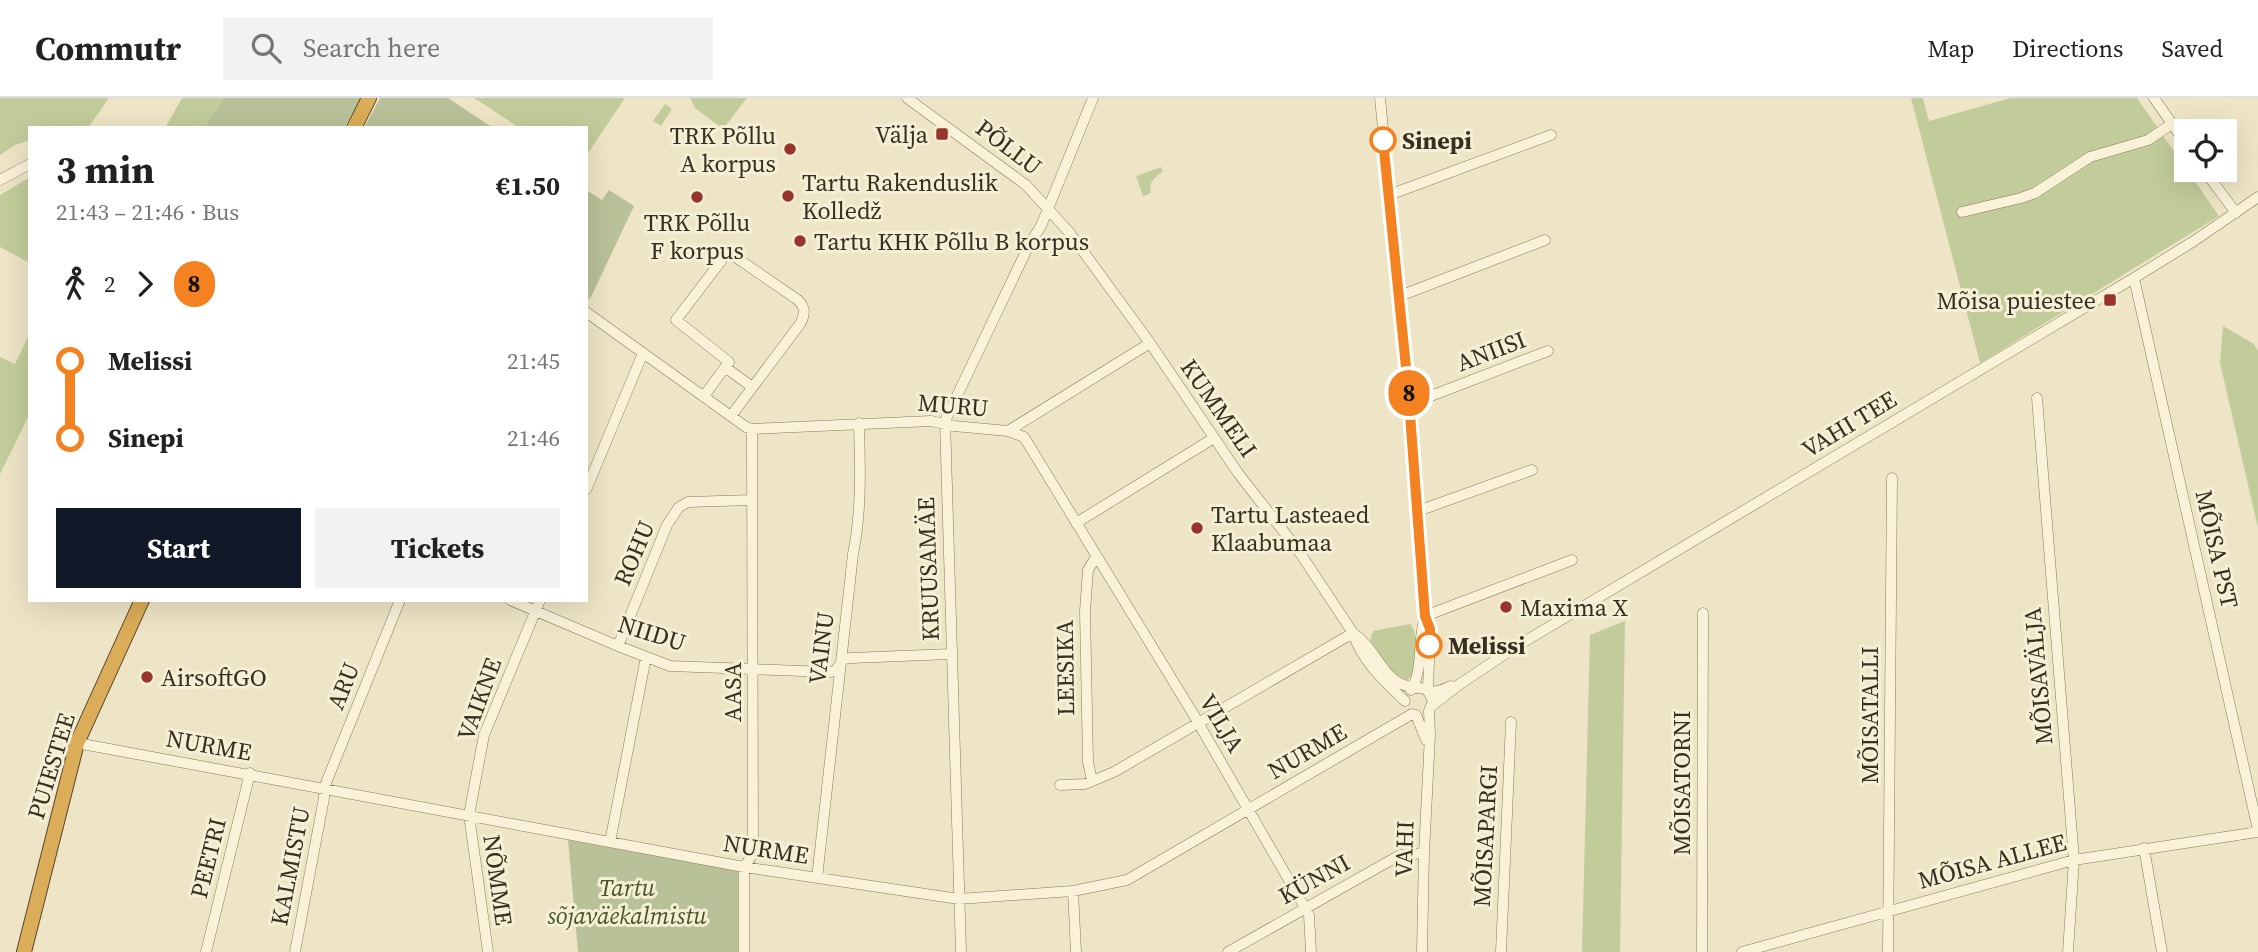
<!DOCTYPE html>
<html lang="en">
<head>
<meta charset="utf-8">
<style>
  body { margin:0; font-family:"Source Serif 4",serif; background:#f2f2f2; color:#222; height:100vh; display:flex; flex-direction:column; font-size:26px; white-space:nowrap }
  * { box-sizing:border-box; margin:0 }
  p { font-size:23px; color:#767676 }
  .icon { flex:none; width:38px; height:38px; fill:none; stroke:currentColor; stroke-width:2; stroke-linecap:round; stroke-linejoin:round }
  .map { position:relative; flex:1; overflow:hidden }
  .drawer { position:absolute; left:28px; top:28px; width:560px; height:476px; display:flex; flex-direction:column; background:#fff; border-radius:0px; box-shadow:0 7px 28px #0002 }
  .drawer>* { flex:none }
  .badge { padding:0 14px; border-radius:23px; font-size:24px; line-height:46px }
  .buttons { position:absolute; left:2174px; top:21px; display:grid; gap:14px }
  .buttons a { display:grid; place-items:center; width:63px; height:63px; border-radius:0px; background:#fff; box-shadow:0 7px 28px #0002; font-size:35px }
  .map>.badge { position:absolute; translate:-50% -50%; box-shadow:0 0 0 4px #fff }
  .legs { display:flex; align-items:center; gap:10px; height:77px; padding:0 28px; font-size:23px }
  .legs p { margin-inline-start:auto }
  .head { display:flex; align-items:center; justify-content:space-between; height:119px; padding:0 28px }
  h1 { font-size:38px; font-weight:700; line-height:52px }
  .action { display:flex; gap:14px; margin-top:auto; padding:14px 28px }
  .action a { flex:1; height:80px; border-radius:0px; background:#111827; color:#fff; font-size:28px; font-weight:700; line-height:80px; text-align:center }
  .action a+a { background:#f2f2f2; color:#222 }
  ul { padding:0 28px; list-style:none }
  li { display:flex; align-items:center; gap:24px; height:77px; font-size:26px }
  li i { display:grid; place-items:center; width:10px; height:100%; margin:0 9px; background:currentColor }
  li i::after { content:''; width:18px; height:18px; margin:-9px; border:5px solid; border-radius:50%; background:#fff }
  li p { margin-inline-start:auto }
  li:first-child i { background:linear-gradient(#0000 50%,currentColor 0) }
  li:last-child i { background:linear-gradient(currentColor 50%,#0000 0) }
  header { display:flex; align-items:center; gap:42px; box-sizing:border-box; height:98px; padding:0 35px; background:#fff; border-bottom:2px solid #e0e0e0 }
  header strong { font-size:33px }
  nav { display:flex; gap:38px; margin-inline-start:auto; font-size:24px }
  .search { width:490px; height:63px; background:#f2f2f2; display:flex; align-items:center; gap:18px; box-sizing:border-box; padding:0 24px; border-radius:0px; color:#767676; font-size:26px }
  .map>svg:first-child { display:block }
</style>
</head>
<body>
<header>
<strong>Commutr</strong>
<div class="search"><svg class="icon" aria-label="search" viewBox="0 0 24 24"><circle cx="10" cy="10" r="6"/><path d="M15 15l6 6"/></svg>Search here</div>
<nav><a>Map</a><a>Directions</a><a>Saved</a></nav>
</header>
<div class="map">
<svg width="2258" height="854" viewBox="0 0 2258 854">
  <rect width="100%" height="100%" fill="#eee5c6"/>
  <path fill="#c2cc9a" d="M0 0H109L88 30H30V42L15 47 0 57Z
    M182 0H224L204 30H165Z
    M474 0H625L586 58V30H520Z
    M690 0H747L723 31 695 10Z
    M1911 0H1923L1929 23 2011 0H2137L2219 118 1980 265Z
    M665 6 672 11 661 28 653 23Z
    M1161 69 1163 74C1155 78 1148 85 1151 95L1143 98 1136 78Z
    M30 79V165L0 149V97Z
    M2223 228 2254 246 2258 253V430L2220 265Z
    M30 235V315L0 376V259L15 266Z
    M1625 523 1620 854H1582L1590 537Z
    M1410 526C1420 536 1415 563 1413 577L1405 584 1398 582 1370 542 1373 533Z"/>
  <path fill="#b9c198" d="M224 0H361L344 30H204Z
    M380 0H448L493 30H364Z
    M586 92 602 102 609 92 634 108 590 201 586 199Z
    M568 742 738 773V854H578Z"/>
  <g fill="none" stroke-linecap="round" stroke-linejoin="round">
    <defs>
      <path id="minor" d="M907 0 1026 87 1069 134 1150 245 1238 375 1298 452 1353 535C1362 563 1384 583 1405 603
        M1380 0 1408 289 1425 518 1430 531 1428 593 1433 603 1429 613 1430 637 1424 755 1422 854
        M2154 0 2186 46
        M2204 72 2236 115
        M0 82 30 66
        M1389 97 1551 37
        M1962 114 2021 100 2035 95 2090 59 2148 42 2172 26
        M728 154 798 202C806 210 805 217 800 226L731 318
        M2134 180 2258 732
        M1399 196H1405L1545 142
        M586 214 746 329 752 331 931 323 954 328 1008 333 1150 245
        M725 269 752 289
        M704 298 729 264 676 222 728 154 723 152
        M2037 300 2074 762 2068 854
        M1410 306 1548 253
        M1008 333 1024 339 1192 614 1309 817 1311 854
        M586 392 643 255
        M1418 413 1532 372
        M1076 425 1214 340
        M510 502 618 548 670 568 829 574 835 573 844 561 851 560 951 556
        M1425 518 1572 462
        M1353 535C1379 552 1383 590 1419 590 1426 590 1423 592 1429 593 1437 595 1444 591 1451 588
        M618 548 667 427 679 409 688 404 752 402
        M1411 592C1424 571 1417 542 1425 519
        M1433 607 1460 586 1517 548 2134 180 2194 143 2258 99
        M1416 617 1426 642
        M77 645 744 769 959 801 1073 793 1127 782 1412 616
        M1092 683 1088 664 1085 513 1088 472 1096 459
        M1060 687 1085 686 1114 674 1353 535
        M610 744 646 559
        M2144 750 2162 854
        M817 780 853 456C862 412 860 369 859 325
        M1073 793 1076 854
        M206 854 250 675
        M295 854 324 700V690L400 502
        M488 854 469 717 484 637 540 502
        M744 854V769L753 756 752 331
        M961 854 945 323 1029 147 1041 128 1093 0
        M1228 854 1400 757 1424 755
        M1501 854 1511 624
        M1702 854 1703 515
        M1742 854 2074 762 2258 734
        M1888 854 1892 380"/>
      <path id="highway" d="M354 30 369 0
        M24 854 77 645 142 502"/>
    </defs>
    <use href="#minor" stroke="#89785c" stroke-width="11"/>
    <use href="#highway" stroke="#574530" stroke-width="16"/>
    <use href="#minor" stroke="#f9f2d9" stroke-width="10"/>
    <use href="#highway" stroke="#dbad58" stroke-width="14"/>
  </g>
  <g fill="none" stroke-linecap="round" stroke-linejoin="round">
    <defs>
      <path id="line-1" d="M1383 42 1408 289 1425 518 1430 531 1429 547"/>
    </defs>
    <use href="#line-1" stroke="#fff" stroke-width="16"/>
    <use href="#line-1" stroke="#f58220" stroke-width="10"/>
  </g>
  <g fill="#97352c" stroke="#f5efd5" stroke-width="2.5">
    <rect x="935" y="29" width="14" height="14" rx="3.5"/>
    <circle cx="790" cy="51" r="7"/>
    <circle cx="788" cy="98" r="7"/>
    <circle cx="697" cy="99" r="7"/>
    <circle cx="800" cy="143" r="7"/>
    <rect x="2103" y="195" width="14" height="14" rx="3.5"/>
    <circle cx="1197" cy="430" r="7"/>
    <circle cx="1506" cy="509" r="7"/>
    <circle cx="147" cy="579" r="7"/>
  </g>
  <g fill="#fff" stroke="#f58220" stroke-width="3.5">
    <circle cx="1383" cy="42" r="12"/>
    <circle cx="1429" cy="547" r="12"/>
  </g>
  <g text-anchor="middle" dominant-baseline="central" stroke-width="6" stroke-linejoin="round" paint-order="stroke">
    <g font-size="24" fill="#392e1f" stroke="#f5efd5" text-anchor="start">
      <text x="928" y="36" text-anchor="end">Välja</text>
      <text x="776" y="37" text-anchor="end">TRK Põllu<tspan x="776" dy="28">A korpus</tspan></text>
      <text x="802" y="84">Tartu Rakenduslik<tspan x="802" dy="28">Kolledž</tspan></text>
      <text x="697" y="124" text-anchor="middle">TRK Põllu<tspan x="697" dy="28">F korpus</tspan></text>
      <text x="814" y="143">Tartu KHK Põllu B korpus</text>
      <text x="2096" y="202" text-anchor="end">Mõisa puiestee</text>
      <text x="1211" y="416">Tartu Lasteaed<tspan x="1211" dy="28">Klaabumaa</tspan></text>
      <text x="1520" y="509">Maxima X</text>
      <text x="161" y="579">AirsoftGO</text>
    </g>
    <g font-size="24" font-weight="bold" fill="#392e1f" stroke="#f5efd5" text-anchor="start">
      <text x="1402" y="42">Sinepi</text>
      <text x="1448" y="547">Melissi</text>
    </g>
    <g font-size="24" fill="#392e1f" stroke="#f5efd5">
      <text transform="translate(1009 49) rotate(37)">PÕLLU</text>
      <text transform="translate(1491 253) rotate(-21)">ANIISI</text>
      <text transform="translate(953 307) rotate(5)">MURU</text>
      <text transform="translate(1219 310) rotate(55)">KUMMELI</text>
      <text transform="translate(1849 326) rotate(-31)">VAHI TEE</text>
      <text transform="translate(2217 451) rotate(77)">MÕISA PST</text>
      <text transform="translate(634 455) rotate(-67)">ROHU</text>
      <text transform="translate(928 471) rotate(-92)">KRUUSAMÄE</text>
      <text transform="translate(652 535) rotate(17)">NIIDU</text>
      <text transform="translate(821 550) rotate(-83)">VAINU</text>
      <text transform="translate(1065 570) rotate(-91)">LEESIKA</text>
      <text transform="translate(2038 578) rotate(-95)">MÕISAVÄLJA</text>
      <text transform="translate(343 588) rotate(-68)">ARU</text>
      <text transform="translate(732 594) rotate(-90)">AASA</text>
      <text transform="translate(479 601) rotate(-70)">VAIKNE</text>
      <text transform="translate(1869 617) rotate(-90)">MÕISATALLI</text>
      <text transform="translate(1222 625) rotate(59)">VILJA</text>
      <text transform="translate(209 647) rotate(10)">NURME</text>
      <text transform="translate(1307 653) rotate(-30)">NURME</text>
      <text transform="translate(51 668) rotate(-73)">PUIESTEE</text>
      <text transform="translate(1681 685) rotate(-90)">MÕISATORNI</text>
      <text transform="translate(1485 738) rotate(-87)">MÕISAPARGI</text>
      <text transform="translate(766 751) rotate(9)">NURME</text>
      <text transform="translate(1404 751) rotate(-88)">VAHI</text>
      <text transform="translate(208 760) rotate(-76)">PEETRI</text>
      <text transform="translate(1992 763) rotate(-15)">MÕISA ALLEE</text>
      <text transform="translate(290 768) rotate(-79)">KALMISTU</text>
      <text transform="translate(1314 781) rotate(-29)">KÜNNI</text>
      <text transform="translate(498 782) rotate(82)">NÕMME</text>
    </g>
    <g font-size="24" font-style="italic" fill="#465626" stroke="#f5efd5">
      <text x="627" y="789">Tartu<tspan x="627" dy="28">sõjaväekalmistu</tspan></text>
    </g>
  </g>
</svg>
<div class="buttons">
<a><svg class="icon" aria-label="locate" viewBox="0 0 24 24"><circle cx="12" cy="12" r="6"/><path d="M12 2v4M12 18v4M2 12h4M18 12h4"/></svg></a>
</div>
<b class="badge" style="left:1409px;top:295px;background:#f58220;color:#111">8</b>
<section class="drawer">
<div class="head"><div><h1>3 min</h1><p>21:43 – 21:46 · Bus</p></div><b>€1.50</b></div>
<div class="legs"><svg class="icon" aria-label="walk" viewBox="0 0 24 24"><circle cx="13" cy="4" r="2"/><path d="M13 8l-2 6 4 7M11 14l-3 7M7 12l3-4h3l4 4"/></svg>2<svg class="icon" aria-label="forward" viewBox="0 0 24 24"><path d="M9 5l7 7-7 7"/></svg><b class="badge" style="background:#f58220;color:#111">8</b></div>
<ul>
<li><i style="color:#f58220"></i><b>Melissi</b><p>21:45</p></li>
<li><i style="color:#f58220"></i><b>Sinepi</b><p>21:46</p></li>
</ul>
<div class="action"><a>Start</a><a>Tickets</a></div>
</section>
</div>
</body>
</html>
